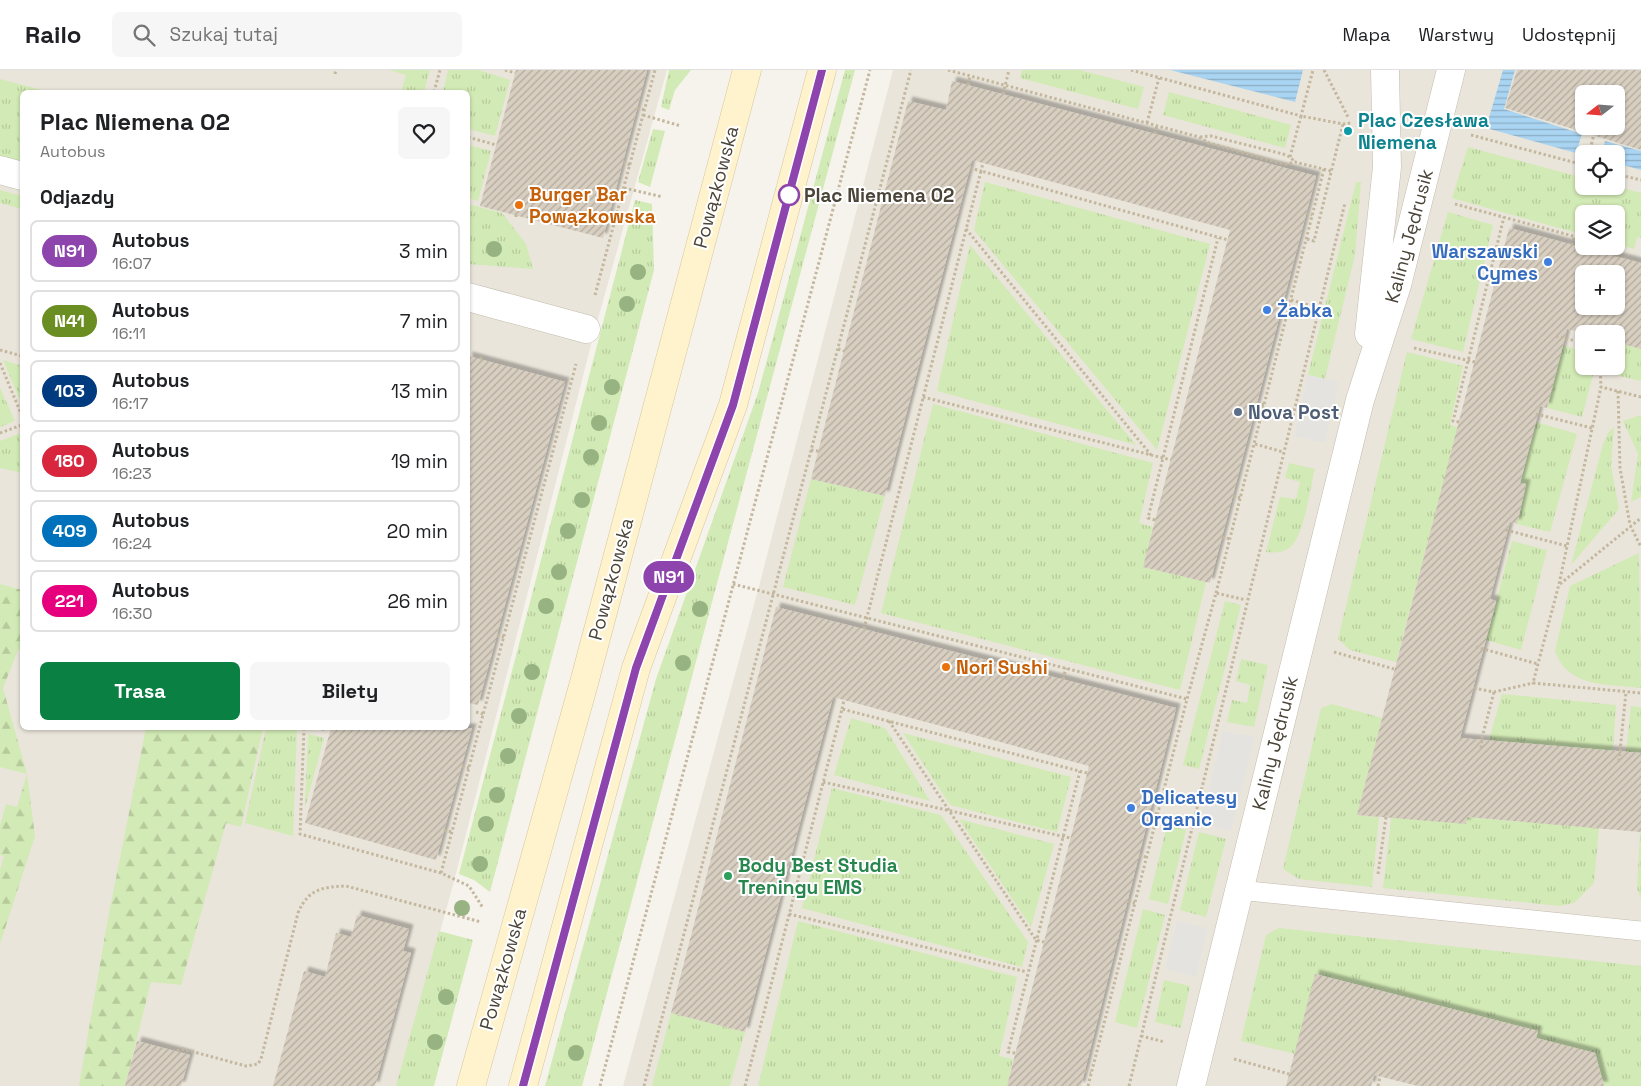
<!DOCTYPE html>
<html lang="pl">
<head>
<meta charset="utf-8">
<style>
  body { margin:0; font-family:"Space Grotesk",sans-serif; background:#f6f6f6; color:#202124; height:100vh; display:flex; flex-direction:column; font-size:19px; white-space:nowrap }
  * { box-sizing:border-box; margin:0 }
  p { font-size:16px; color:#757577 }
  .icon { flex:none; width:28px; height:28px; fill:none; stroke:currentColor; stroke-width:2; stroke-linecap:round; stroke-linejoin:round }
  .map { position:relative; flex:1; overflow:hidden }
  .details { position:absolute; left:20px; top:20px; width:450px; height:640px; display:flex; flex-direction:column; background:#fff; border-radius:8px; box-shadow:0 1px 4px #0004 }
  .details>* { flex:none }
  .badge { padding:0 10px; border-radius:16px; font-size:18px; line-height:32px }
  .needle { width:32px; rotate:253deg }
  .fabs { position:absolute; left:1575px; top:15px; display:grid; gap:10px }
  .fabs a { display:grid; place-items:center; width:50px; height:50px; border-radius:8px; background:#fff; box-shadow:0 1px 4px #0004; font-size:25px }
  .map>.badge { position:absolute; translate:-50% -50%; box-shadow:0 0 0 2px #fff }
  h2 { padding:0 20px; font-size:19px; line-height:45px }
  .round { display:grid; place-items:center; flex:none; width:52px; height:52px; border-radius:8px; background:#f6f6f6 }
  .summary { display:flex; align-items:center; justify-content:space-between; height:85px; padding:0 20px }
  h1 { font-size:24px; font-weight:700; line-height:38px }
  .cta { display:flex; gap:10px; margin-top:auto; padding:10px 20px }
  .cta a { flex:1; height:58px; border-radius:8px; background:#0b8043; color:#fff; font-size:20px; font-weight:700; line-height:58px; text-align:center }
  .cta a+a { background:#f6f6f6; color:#202124 }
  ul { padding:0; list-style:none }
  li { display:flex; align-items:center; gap:15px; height:62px; margin:0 10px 8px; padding:0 10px; border:2px solid #e0e0e0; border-radius:8px }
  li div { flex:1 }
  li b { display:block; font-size:19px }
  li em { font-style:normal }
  li .badge { min-width:55px; font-weight:700; text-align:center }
  header { display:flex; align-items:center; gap:30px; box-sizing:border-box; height:70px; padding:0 25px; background:#fff; border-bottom:1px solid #e0e0e0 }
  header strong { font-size:24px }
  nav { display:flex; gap:28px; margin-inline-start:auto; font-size:18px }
  .search { width:350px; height:45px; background:#f6f6f6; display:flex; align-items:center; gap:12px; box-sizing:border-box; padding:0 18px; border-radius:8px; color:#757577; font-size:19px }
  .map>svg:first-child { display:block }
</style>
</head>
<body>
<header>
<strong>Railo</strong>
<div class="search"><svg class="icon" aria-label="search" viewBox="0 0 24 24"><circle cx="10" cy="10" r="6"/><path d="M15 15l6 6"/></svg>Szukaj tutaj</div>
<nav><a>Mapa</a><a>Warstwy</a><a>Udostępnij</a></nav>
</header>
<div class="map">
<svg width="1641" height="1016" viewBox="0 0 1641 1016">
  <defs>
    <pattern id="grass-tufts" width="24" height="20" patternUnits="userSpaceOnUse" patternTransform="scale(1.25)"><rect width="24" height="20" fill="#d2eab5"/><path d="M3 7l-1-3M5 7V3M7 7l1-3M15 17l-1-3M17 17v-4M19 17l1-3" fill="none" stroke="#b6ca9c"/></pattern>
    <pattern id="forest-firs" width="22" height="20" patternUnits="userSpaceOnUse" patternTransform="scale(1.25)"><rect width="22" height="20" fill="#d2eab5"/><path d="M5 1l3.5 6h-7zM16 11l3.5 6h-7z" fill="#b6ca9c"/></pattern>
    <pattern id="water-rules" width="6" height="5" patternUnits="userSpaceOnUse" patternTransform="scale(1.25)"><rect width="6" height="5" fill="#a9d4f2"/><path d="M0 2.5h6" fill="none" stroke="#8caec5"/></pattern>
    <pattern id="building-hatch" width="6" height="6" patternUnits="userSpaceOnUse" patternTransform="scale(1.25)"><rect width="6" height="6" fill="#d8cfc1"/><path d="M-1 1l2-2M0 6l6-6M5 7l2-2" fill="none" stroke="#b1aa9e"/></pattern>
    <filter id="shadow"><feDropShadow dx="4.5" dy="-4.5" stdDeviation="1" flood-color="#0004"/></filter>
  </defs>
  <rect width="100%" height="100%" fill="#f6f3ec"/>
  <path fill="#eae5da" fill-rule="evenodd" d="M0 0H667L593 267 453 815 397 1016H0ZM22 22H468V658H22Z
    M893 0H1641V1016H623L758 520ZM1584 24H1616V56H1584ZM1584 84H1616V116H1584ZM1584 144H1616V176H1584ZM1584 204H1616V236H1584ZM1584 264H1616V296H1584Z"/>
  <path fill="url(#grass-tufts)" d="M389 0H430L424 22H401L406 5Z
    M448 0H479L510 10 495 66 468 59V22H443Z
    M669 0H691L675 20 669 40 661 37Z
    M845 0H855L582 1016H545L656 609 758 323Z
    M1022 0H1080L1144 17 1138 39 1020 8Z
    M0 9 49 22H22V92L6 91 0 88Z
    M1169 22 1291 55 1285 78 1163 45Z
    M653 59 665 61 650 117 638 112Z
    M468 75 491 81 478 131 468 128Z
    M1468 77 1584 108V116H1615L1641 123V168L1637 167 1634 179 1616 174V144H1584V165L1452 128Z
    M985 112 1210 174 1157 380 974 160Z
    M1356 112H1361L1355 185 1325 309 1308 305Z
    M0 120 22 126V139L0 133Z
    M635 130 652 134 654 200 490 822 474 810 459 804Z
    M468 134 502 143 526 174 533 199 468 194Z
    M1448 142 1493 155 1463 282 1411 269Z
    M970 175 1136 375 937 321Z
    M1616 272 1641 279V311L1607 303 1609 296H1616Z
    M1556 274 1584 281V296H1592L1594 301 1582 347 1547 338Z
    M1407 282 1463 296 1450 355 1458 357 1396 592 1350 580 1338 569Z
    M3 290 22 296V335Z
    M0 318 15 351 0 357Z
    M933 334 1153 393 1139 453 1153 457 1143 497 1206 512 1180 620 881 543Z
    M1638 346H1641V427L1631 432 1638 384 1623 351Z
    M1536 352 1577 364 1550 462 1517 454 1526 415 1520 413Z
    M1614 357 1611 396 1619 439 1571 495 1603 374 1608 363Z
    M21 363 22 403 0 398V371Z
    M1289 393 1315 399C1310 417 1304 469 1289 478 1282 483 1274 483 1266 482L1280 427 1296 429 1300 412 1285 408Z
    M811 409 885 426 855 535 783 517Z
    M1512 471 1547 480 1521 580 1486 570Z
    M1639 483 1641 618C1608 614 1567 618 1555 581L1570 516Z
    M1225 531 1241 535 1199 699 1183 695Z
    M1241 589 1268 595 1254 657 1227 652 1232 630 1247 633 1250 615 1236 611Z
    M1502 624 1616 635 1613 681 1489 670Z
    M1332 634 1382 648 1357 745 1379 747 1372 817 1299 809 1283 799 1321 638Z
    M1631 636 1641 637V683L1626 682Z
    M851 648 885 658 930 731 834 705Z
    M266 658H297L293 766 245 753Z
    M903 663 1071 707 1057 762 950 735Z
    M308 664 324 668 305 738Z
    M832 718 941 745 1028 872 1022 897 802 838Z
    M1392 741 1599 758 1594 813 1574 833 1560 836 1383 818Z
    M959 749 1054 774 1031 857Z
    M1167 755 1186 760 1168 834 1149 829Z
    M1199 762 1226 769 1206 847 1180 840Z
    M1640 762H1641V829L1637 818Z
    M1143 839 1165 845 1137 958 1115 952Z
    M798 851 1017 907 999 986 1013 989 1007 1016H758Z
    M1279 858 1641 896V1016H1604L1595 983 1536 968 1538 961 1316 904 1295 984 1241 971 1266 865Z
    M439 861 473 870 434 1016H396Z
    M1164 910 1190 916 1181 958 1155 952Z
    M671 943 745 962 730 1016H652Z"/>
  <path fill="url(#forest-firs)" d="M0 514 22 520V579L18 580 3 618 27 704 35 766 0 874V800L4 786 0 785V756L6 734 17 737 27 704 0 697Z
    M146 658H263L241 757 226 753 181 915 151 912 125 1016H79L108 848Z"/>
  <path fill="#e5e3e0" d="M1308 305 1339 312 1325 373 1294 366Z
    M1223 661 1255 667 1231 761 1200 754Z
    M1177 851 1208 858 1196 907 1165 899Z"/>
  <path fill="url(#water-rules)" d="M1170 0H1303L1295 32Z
    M1503 0H1515L1504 39 1582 64 1576 83 1486 58Z
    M1605 71 1641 81V100L1616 93V84H1601Z"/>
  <path fill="url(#building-hatch)" fill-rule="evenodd" filter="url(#shadow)" d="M516 0H647L603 168 480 136Z
    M1517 0H1641V80L1505 38ZM1584 24H1616V56H1584Z
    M952 11 1316 106 1210 513 1143 497 1230 160 972 90 885 426 811 409 908 31 946 40Z
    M1509 158 1641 193V279L1616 272V264H1586L1567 259 1547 338 1540 336 1520 413 1526 414 1517 454 1510 452 1490 529 1496 531 1460 668 1641 683V762L1467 747 1466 754 1357 745ZM1584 204H1616V236H1584Z
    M468 286 565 312 478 635 468 633Z
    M776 537 1176 638 1081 1016H1007L1089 696 833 627 745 962 671 943Z
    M331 658H472L436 790 305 753Z
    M357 845 409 859 403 881 411 883 375 1016H273L304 901 325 907 336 863 351 867Z
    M1315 904 1538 961 1536 968 1595 983 1604 1016H1418L1374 1005 1371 1016H1286Z
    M137 971 190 985 181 1016H125Z"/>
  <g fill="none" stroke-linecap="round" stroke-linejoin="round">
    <defs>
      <path id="lane" d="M1239 820 1641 861"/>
      <path id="street" d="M0 100 22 106
        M468 227 586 259
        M1369 264 1387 97 1385 0
        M1191 1016 1360 330 1397 215 1451 0"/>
      <path id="secondary" d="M471 1016 584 613 747 0
        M523 1016 636 598 733 335 822 0"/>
    </defs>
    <use href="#lane" stroke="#c2bbae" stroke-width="20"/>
    <use href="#street" stroke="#c2bbae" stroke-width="29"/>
    <use href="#secondary" stroke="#d6c79b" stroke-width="29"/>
    <path stroke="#c4b79f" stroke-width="3" stroke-dasharray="2.5 2.5" stroke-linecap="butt" d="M505 0 515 3
      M948 0 1199 67 1209 73 1280 93 1287 94 1295 92 1331 101
      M1131 0 1301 46 1313 0
      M1324 0 1349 49
      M335 4 336 0
      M968 15 970 6
      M434 22 440 0
      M1003 24 1009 0
      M637 38 645 40
      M643 45 681 56
      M1147 53 1159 8
      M1155 64 1157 55
      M1471 65 1584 95
      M468 67 496 75
      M1200 67 1211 66 1283 84 1290 87 1295 92
      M1589 84 1594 64
      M1290 87 1301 46 1343 54 1351 53
      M623 92 630 95
      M970 98 981 101 983 93
      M1616 104 1641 110
      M624 118 663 127
      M1455 134 1584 169
      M1306 143 1312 145
      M516 147V145
      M966 159 1151 385
      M1307 169 1314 171 1343 54
      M1572 175 1574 167
      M1612 176 1619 178 1617 187
      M595 225 655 0
      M1291 230 1319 238
      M1556 266 1584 273
      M1414 278 1475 292
      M838 279 844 281
      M0 280 22 286
      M480 289 482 287
      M0 293 22 346
      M1600 296 1601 317
      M1618 321 1620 398 1630 455 1641 477
      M923 327 1171 390
      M1641 327 1601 317 1559 514 1533 613 1641 623
      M1257 333 1264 335
      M1536 344 1592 358
      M1459 352 1453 351 1504 147
      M0 363 22 355
      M1255 374 1283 382
      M811 380 818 381
      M1233 426 1241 428
      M1155 450 1148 448 1218 168
      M1506 460 1567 476
      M1222 467 1230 469
      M733 514 1187 629
      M1560 514 1641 448
      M1216 523 1324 99
      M864 559 981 101 1228 170
      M497 565 504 567
      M1476 577 1538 594
      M1334 582 1394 599
      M1063 609 1066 598
      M1474 618 1494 622 1533 613
      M842 639 844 630
      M476 642 483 644
      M889 651 1036 870 1044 872
      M304 658 300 764 441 803 469 816 483 838
      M317 658 327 660
      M1481 678 1482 668 1494 622
      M1619 691 1626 622
      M462 696 469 698
      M823 712 1070 768
      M1150 742 1158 744
      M444 760 452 762
      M1139 785 1146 787
      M441 803 576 294
      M1378 804 1387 740
      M1128 831 1135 833
      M789 844 1027 902
      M1141 966 1165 972
      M177 981 183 979 246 996 258 994 261 989 298 843C308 819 322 817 346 816L481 852
      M1015 983 1008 982 1080 701
      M1234 989 1289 1004
      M1085 1001 1091 1003
      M600 1016 870 0
      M644 1016 911 0
      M745 1016 842 639 1087 703
      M1088 1016 1187 629 1216 523 1246 530
      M1129 1016 1345 133
      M1378 1016 1380 1007"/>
    <use href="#lane" stroke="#fff" stroke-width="19"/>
    <use href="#street" stroke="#fff" stroke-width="28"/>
    <use href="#secondary" stroke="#fff3cd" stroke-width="28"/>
  </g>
  <g fill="#97b381">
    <circle cx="494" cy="179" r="8"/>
    <circle cx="638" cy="202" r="8"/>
    <circle cx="627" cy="234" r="8"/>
    <circle cx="612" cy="317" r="8"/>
    <circle cx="599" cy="353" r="8"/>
    <circle cx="591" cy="387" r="8"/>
    <circle cx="582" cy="430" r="8"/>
    <circle cx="568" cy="461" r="8"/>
    <circle cx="559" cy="502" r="8"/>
    <circle cx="546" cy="536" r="8"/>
    <circle cx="700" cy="539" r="8"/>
    <circle cx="683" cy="593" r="8"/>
    <circle cx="532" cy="602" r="8"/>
    <circle cx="519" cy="646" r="8"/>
    <circle cx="508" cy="686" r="8"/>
    <circle cx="497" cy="725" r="8"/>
    <circle cx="486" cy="754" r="8"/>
    <circle cx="480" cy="794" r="8"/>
    <circle cx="462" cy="838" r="8"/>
    <circle cx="446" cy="927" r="8"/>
    <circle cx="435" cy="972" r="8"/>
    <circle cx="576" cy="983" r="8"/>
  </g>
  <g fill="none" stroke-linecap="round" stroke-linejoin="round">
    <defs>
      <path id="line" d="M523 1016 636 598 733 335 822 0"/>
    </defs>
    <use href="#line" stroke="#fff" stroke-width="11"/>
    <use href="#line" stroke="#8e44ad" stroke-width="8"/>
  </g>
  <circle fill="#0f9aa8" stroke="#fff" stroke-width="2" cx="1348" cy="61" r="5"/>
  <circle fill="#fff" stroke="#8e44ad" stroke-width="2.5" cx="789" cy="125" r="10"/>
  <g fill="#e8710a" stroke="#fff" stroke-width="2">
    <circle cx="519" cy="135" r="5"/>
    <circle cx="946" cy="597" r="5"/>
  </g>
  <g fill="#3f7fe0" stroke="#fff" stroke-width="2">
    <circle cx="1548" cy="192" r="5"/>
    <circle cx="1267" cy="240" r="5"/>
    <circle cx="1131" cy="738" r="5"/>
  </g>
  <circle fill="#5c6f8a" stroke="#fff" stroke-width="2" cx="1238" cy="342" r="5"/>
  <circle fill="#2e9e5b" stroke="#fff" stroke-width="2" cx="728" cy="806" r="5"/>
  <g text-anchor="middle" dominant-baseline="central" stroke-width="4" stroke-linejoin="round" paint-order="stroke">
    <g font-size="19" font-weight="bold" fill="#0d838f" stroke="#fff" text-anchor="start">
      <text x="1358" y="50">Plac Czesława<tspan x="1358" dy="22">Niemena</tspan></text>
    </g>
    <g font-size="19" fill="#4b4439" stroke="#fff">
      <text transform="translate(716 117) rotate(-75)">Powązkowska</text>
      <text transform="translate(1409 166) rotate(-75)">Kaliny Jędrusik</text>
      <text transform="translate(611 509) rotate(-75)">Powązkowska</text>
      <text transform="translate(1275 673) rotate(-76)">Kaliny Jędrusik</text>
      <text transform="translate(503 899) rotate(-74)">Powązkowska</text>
    </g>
    <g font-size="19" font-weight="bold" fill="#c56008" stroke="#fff" text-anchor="start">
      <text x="529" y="124">Burger Bar<tspan x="529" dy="22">Powązkowska</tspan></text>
      <text x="956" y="597">Nori Sushi</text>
    </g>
    <g font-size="19" font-weight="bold" fill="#4b4439" stroke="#fff" text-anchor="start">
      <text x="804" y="125">Plac Niemena 02</text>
    </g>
    <g font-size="19" font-weight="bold" fill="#366cbe" stroke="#fff" text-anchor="start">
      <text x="1538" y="181" text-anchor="end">Warszawski<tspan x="1538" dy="22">Cymes</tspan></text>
      <text x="1277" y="240">Żabka</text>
      <text x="1141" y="727">Delicatesy<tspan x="1141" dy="22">Organic</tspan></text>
    </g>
    <g font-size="19" font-weight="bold" fill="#4e5e75" stroke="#fff" text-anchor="start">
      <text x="1248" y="342">Nova Post</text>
    </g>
    <g font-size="19" font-weight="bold" fill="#27864d" stroke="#fff" text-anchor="start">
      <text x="738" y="795">Body Best Studia<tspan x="738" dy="22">Treningu EMS</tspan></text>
    </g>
  </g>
</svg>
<div class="fabs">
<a><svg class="needle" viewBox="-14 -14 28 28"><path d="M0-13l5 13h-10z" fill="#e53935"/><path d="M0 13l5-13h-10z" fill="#757577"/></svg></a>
<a><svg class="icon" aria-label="locate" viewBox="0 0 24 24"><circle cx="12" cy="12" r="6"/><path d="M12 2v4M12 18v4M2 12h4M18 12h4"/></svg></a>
<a><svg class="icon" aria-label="layers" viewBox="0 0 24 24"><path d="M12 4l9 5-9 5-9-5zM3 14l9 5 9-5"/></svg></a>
<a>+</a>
<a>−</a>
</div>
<b class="badge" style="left:669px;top:507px;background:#8e44ad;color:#fff">N91</b>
<section class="details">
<div class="summary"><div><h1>Plac Niemena 02</h1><p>Autobus</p></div><a class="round"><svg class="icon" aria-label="heart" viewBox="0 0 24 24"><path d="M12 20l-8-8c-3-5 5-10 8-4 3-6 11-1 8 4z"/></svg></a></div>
<h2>Odjazdy</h2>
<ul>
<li><span class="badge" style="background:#8e44ad;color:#fff">N91</span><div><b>Autobus</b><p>16:07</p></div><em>3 min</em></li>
<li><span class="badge" style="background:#6b8e23;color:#fff">N41</span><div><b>Autobus</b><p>16:11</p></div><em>7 min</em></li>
<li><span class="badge" style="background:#003b80;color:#fff">103</span><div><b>Autobus</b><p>16:17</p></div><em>13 min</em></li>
<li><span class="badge" style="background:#d7263d;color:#fff">180</span><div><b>Autobus</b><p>16:23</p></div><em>19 min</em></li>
<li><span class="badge" style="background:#0072bc;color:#fff">409</span><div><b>Autobus</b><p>16:24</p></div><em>20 min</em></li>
<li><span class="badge" style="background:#e6007e;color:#fff">221</span><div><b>Autobus</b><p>16:30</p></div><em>26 min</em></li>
</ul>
<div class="cta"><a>Trasa</a><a>Bilety</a></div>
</section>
</div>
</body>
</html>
